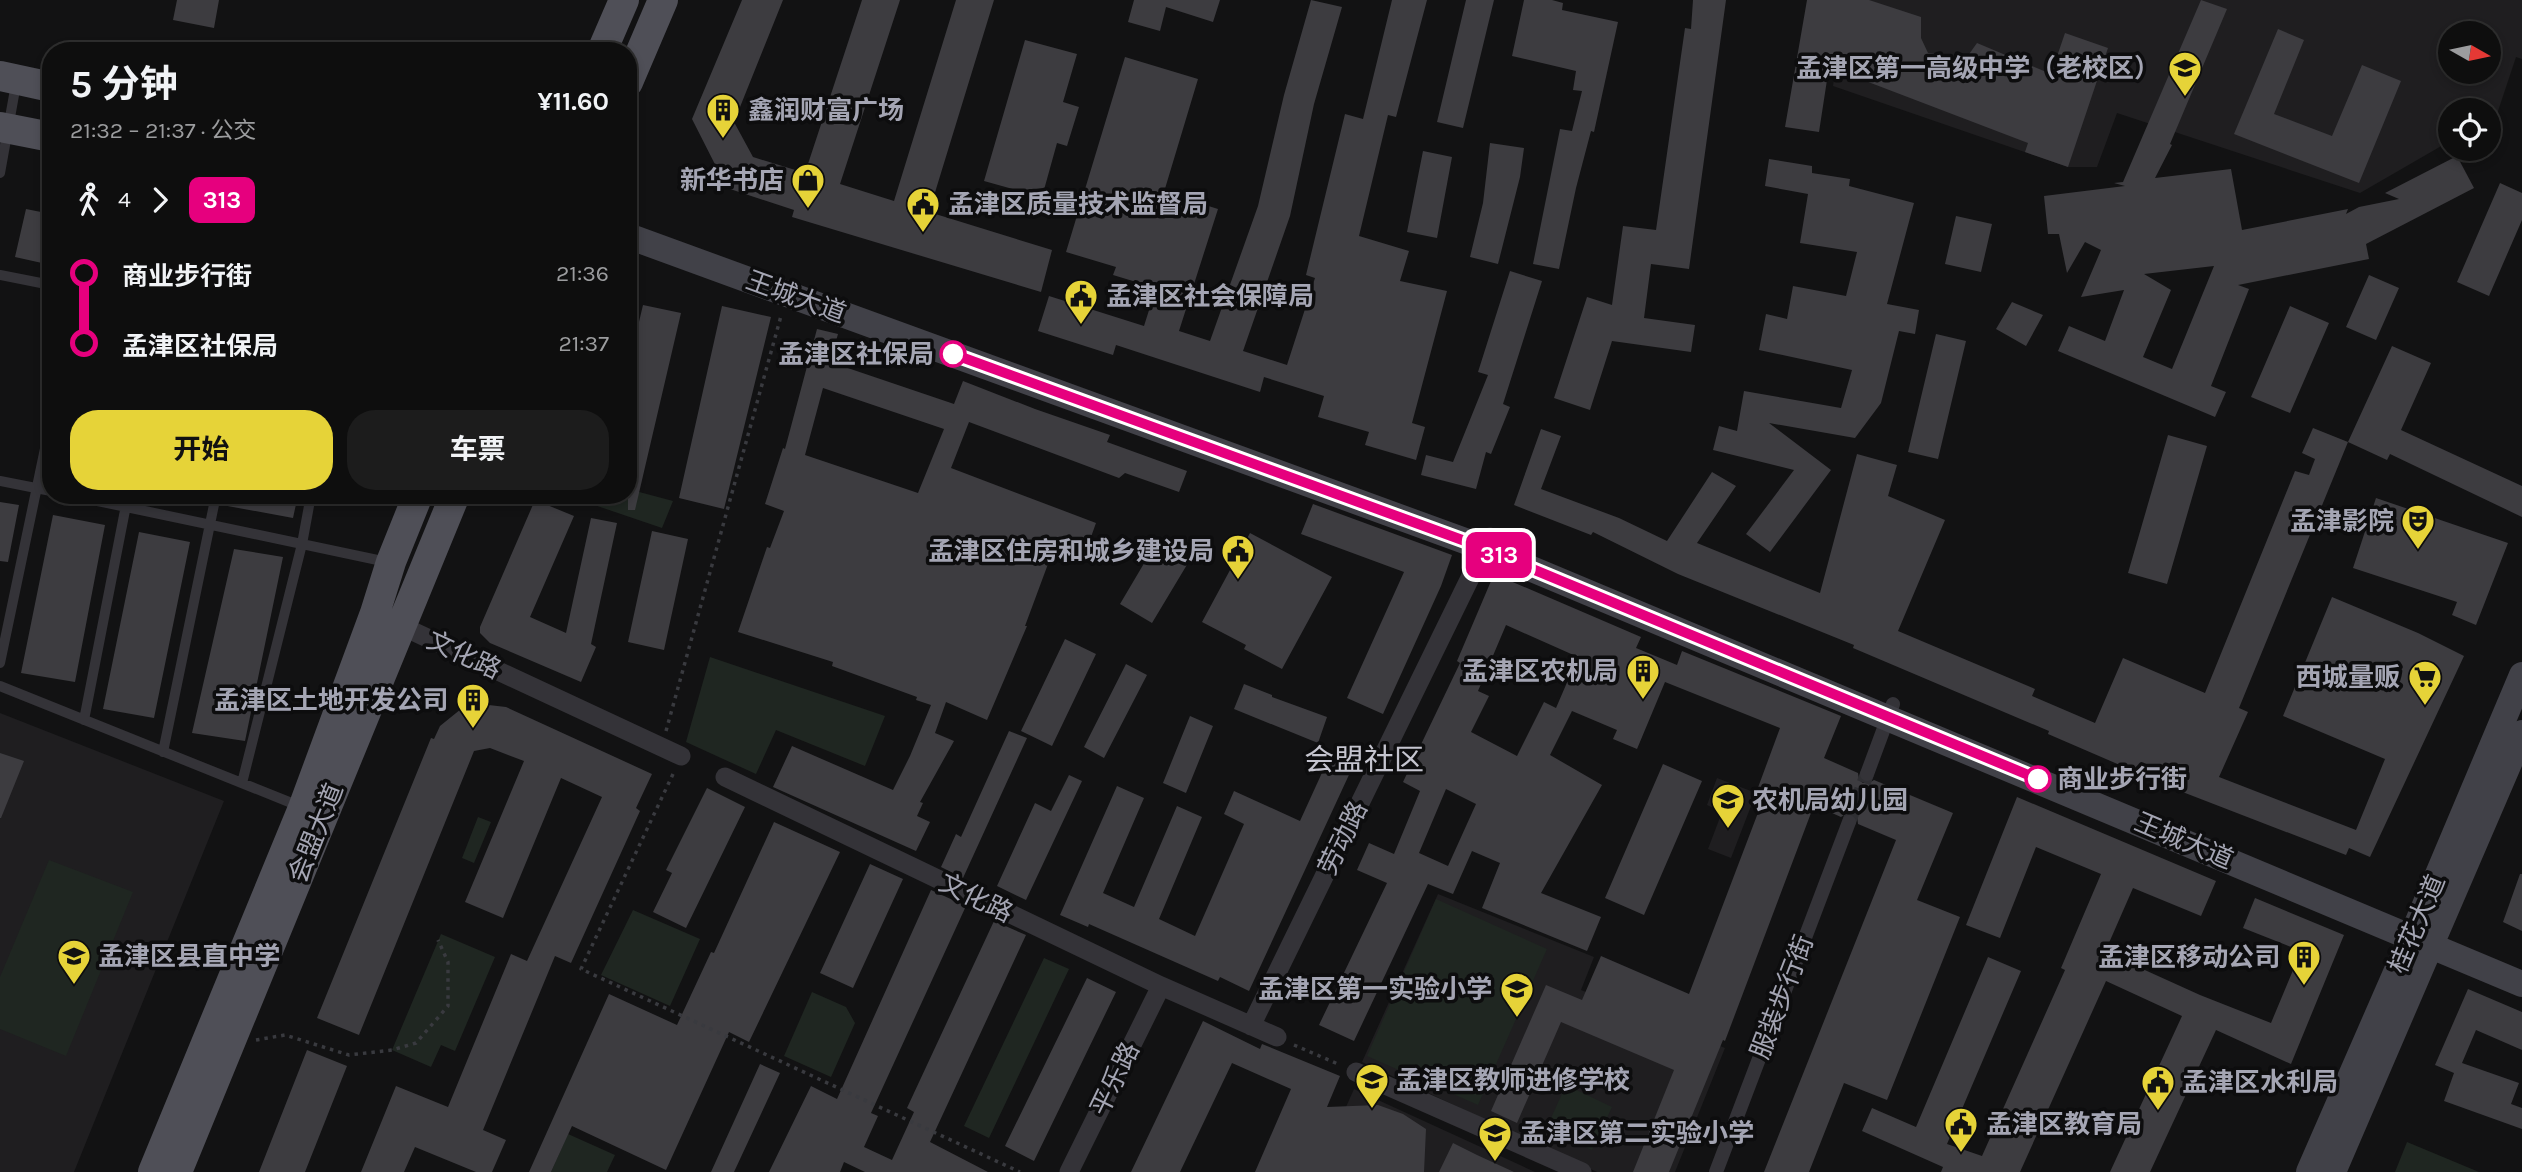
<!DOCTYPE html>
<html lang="zh">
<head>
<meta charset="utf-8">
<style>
  body { margin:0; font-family:Karla,"Noto Sans SC",sans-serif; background:#1c1c1c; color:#f1f3f6; height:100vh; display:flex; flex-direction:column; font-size:26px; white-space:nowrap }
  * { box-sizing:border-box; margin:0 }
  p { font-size:23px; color:#9b9c9e }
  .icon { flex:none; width:38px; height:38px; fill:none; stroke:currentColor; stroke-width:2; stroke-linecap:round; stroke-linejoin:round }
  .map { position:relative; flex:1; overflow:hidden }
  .sheet { position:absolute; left:42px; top:42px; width:595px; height:462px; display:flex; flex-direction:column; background:#0e0e0e; border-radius:28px; box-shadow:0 4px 10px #0003,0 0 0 2px #2e2e2e }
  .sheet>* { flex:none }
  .badge { padding:0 14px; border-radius:10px; font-size:24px; line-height:46px }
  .needle { width:46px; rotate:99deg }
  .controls { position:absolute; left:2438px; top:21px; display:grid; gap:14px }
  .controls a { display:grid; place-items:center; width:63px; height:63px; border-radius:50%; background:#0e0e0e; box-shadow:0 4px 10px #0003,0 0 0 2px #2e2e2e; font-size:35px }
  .map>.badge { position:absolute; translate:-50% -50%; box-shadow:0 0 0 4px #fff }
  .legs { display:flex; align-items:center; gap:10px; height:77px; padding:0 28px; font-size:23px }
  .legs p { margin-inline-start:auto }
  .head { display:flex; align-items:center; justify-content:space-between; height:119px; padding:0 28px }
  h1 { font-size:38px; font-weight:700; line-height:52px }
  .action { display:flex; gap:14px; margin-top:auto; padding:14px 28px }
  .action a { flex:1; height:80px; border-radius:28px; background:#e6d338; color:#111; font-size:28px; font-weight:700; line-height:80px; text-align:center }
  .action a+a { background:#1c1c1c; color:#f1f3f6 }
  ul { padding:0 28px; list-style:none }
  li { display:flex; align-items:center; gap:24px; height:70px; font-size:26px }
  li i { display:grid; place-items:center; width:10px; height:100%; margin:0 9px; background:currentColor }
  li i::after { content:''; width:18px; height:18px; margin:-9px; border:5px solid; border-radius:50%; background:#0e0e0e }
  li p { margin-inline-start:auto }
  li:first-child i { background:linear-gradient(#0000 50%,currentColor 0) }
  li:last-child i { background:linear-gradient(currentColor 50%,#0000 0) }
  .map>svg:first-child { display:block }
</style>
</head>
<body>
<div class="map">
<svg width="2522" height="1172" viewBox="0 0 2522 1172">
  <rect width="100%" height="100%" fill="#121213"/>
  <path fill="#1f1e20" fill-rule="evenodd" d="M1845 0H2522V59L2516 57 2497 114 2489 119 2488 110H2450V141L2360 193 2117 113 2097 167H2068L1833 86ZM2450 33H2488V72H2450Z
    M0 713 224 801 74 1172H0Z
    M1717 778 1756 793 1731 858 1708 849 1722 812 1707 805Z
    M1438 894 1594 957 1581 990 1725 1048 1675 1172H1597L1362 1062Z
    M1354 1089 1535 1172H1302L1333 1136Z"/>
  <path fill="#1f2621" d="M628 489 673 501 662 528 565 495H628Z
    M710 657 885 716 865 766 776 730 756 774 686 742Z
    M478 817 491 822 474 863 462 858Z
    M49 860 133 892 66 1056 0 1029V977Z
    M1436 899 1547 949 1478 1105 1367 1056Z
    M633 910 700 939 670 1006 601 975Z
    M441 934 495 957 455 1051 441 1045 431 1067 392 1050Z
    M1044 958 1069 969 989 1138 964 1126Z
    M812 992 846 1007 855 1023 831 1077 784 1056Z
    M1566 1085 1612 1107 1592 1150 1546 1129Z
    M568 1134 615 1155 607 1172H551Z
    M2407 1142 2479 1172H2395Z"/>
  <path fill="#3d3c40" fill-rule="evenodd" d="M177 0H219L214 28 173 20Z
    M742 0H783L734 122 753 157 805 173 862 0H900L840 184 894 201 956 0H994L929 212 1052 250 1041 292 792 217 794 210 727 188 692 119Z
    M1134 0H1220L1213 22 1166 7 1160 31 1128 22Z
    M1311 0 1342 7 1314 104 1290 216 1243 351 1287 365 1315 278 1306 275 1345 114 1363 119 1392 0H1427L1396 117 1388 115 1359 236 1409 251 1400 281 1447 291 1412 423 1425 427 1416 460 1365 445 1369 432 1318 417 1324 396 1264 377 1260 392 1116 345 1113 355 1038 331 1049 296 1144 326 1156 288 1113 275 1116 267 1066 252 1125 57 1198 79 1164 192 1218 209 1179 331 1210 341 1258 206 1284 95Z
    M1466 0H1494L1463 128 1437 122Z
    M1524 0H1552L1563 3 1562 10 1618 22 1594 132 1591 131 1576 188 1559 269 1533 264 1560 129 1572 131 1582 91 1573 90 1576 71 1512 56Z
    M1693 0H1726L1689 269 1651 264 1644 318 1695 325 1691 352 1612 341 1590 410 1554 398 1587 297 1612 305 1623 226 1656 230 1685 28 1691 29Z
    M1807 0H1869L1921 17V38L1928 53 1967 57 1977 43 2051 74 2065 33 2108 48 2068 167 2025 152 2028 143 1829 67 1819 132 1785 127Z
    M2201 0 2227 9 2170 144 2172 145 2155 178 2231 169 2242 230 2348 209 2346 214 2359 207 2399 199 2385 193 2457 156 2474 188 2366 244 2369 259 2238 285 2249 289 2211 386 2226 392 2215 417 2058 351 2069 326 2105 341 2124 290 2081 297 2101 250 2085 242 2067 273 2059 234H2048L2044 196 2125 186 2114 183 2123 182ZM2214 266 2172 369 2143 357 2171 290 2144 274Z
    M2278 29 2304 40 2274 114 2332 136 2362 65 2401 81 2359 183 2234 134Z
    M1025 40 1077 54 1063 102 1079 107 1067 146 1057 143 1042 197 984 181Z
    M1490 143 1524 148 1520 177 1498 264 1470 257 1483 203Z
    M1423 151 1452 157 1437 238 1407 232Z
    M1769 159 1812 166V173L1850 179 1849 186 1914 203 1887 304 1919 310 1915 334 1899 331 1881 403 1855 438 1769 423 1831 470 1770 552 1746 534 1794 470 1713 450 1719 426 1737 431 1744 391 1841 408 1852 370 1759 350 1766 314 1787 319 1793 286 1846 296 1857 252 1800 243 1808 194 1765 186Z
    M2500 183 2522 193V220L2489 296 2457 282Z
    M26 209 51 214V265L15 257Z
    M1956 216 1992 224 1981 272 1945 264Z
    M1510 271 1542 281 1503 404 1510 407 1491 454 1486 452 1476 489 1421 475 1426 455 1453 462 1488 375 1478 372Z
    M2369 275 2399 288 2376 340 2346 327Z
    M2012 302 2043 315 2026 346 1996 329Z
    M643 305 681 313 635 510H628V368Z
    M722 306 771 317 724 509 679 498Z
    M2290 306 2329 323 2290 413 2251 397Z
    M817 329 838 334 830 362 954 404 963 381 1035 409 1110 435 1107 442 1187 471 1179 492 1125 473 1119 478 969 422 951 468 1096 523 1087 548 1058 537 1025 626H1027L987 720 946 702 935 733 954 741 920 802 923 803 917 816 930 822 916 851 773 787 792 746 893 790 910 756 931 705 916 700 917 697 832 666 833 662 738 632 767 547 770 548 784 511 765 504 783 448 785 449ZM823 388 944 429 918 493 805 455Z
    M1936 334 1966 341 1938 459 1908 452Z
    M2392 346 2431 363 2401 430 2522 486V517L2390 454 2387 460 2348 442Z
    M2313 428 2348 442 2239 708 2248 712 2219 777 2356 830 2385 759 2283 716 2332 597 2418 633 2464 656 2370 857 2349 848 2346 855 2180 791 2048 734 2049 731 1853 648 1854 645 1678 574 1593 532 1591 535 1514 505 1541 429 1561 436 1541 489 1619 518 1667 541 1712 472 1736 486 1697 543 1820 593 1857 454 1897 465 1888 496 1945 520 1898 631 2035 689 2032 696 2095 723 2123 658 2205 693 2295 471 2309 475 2315 459 2302 453Z
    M2168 435 2207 446 2167 584 2128 573Z
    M223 495H298L293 518 222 505Z
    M2376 498 2508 543 2476 625 2452 615 2457 602 2353 568Z
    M535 500 574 516 530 617 566 633 591 518 617 523 591 644 596 647 581 682 490 643 480 633V627Z
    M0 502 19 505 8 562 0 561Z
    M1313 504 1452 555 1441 586 1383 714 1347 698 1404 572 1301 534Z
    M53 515 105 525 75 682 21 673Z
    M652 531 688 539 664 650 628 642Z
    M139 532 190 542 154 718 103 709Z
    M1250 533 1332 577 1282 669 1244 649 1246 645 1202 622Z
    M1159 538 1191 558 1152 623 1120 604Z
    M234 549 283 557 245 741 192 733Z
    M1494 574 1641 637 1636 648 1677 665 1682 651 1841 716 1824 758 1858 773 1859 780 1863 783H1869L1874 780 1953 813 1917 900 1960 917 1887 1100 1844 1083 1809 1172H1764L1896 840 1858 824 1857 816 1853 813H1847L1841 817 1814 805 1725 1041 1723 1040 1669 1172H1633L1674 1070 1561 1022 1517 1123 1491 1111 1546 985 1582 1000 1601 956 1689 994 1764 797 1756 793 1780 728 1665 682 1637 749 1613 739 1617 730 1572 711 1550 755 1602 785 1541 893 1601 917 1587 951 1482 908 1500 863 1472 851 1453 894 1428 884 1354 1041 1319 1025 1387 883 1357 870 1369 843 1394 854 1420 791 1403 782 1460 663 1457 661ZM1506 625 1578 657 1556 708 1544 702 1517 756 1471 732 1489 696 1478 691ZM1446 789 1476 804 1448 866 1419 853Z
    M1065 639 1096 654 1052 746 1021 731Z
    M1126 664 1147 675 1104 758 1084 747Z
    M1244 684 1272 695V697L1327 717 1318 743 1234 709Z
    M480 704 506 707 652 774 636 808 640 811 571 963 555 956 483 1130 506 1140 492 1172H476L415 1147 404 1172H361L396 1086 448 1107 511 954 527 961 602 797 561 778 503 918 465 902 524 761 490 748 474 751 359 1035 317 1018 431 738 434 739 440 726 461 709Z
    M1190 716 1213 726 1186 793 1163 783Z
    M1009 731 1027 738 963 878 941 867 956 834 961 837Z
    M0 753 24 761 1 818H0Z
    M1331 753 1354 764 1249 991 1220 977 1218 981 1089 924 1088 927 1060 915 1117 786 1144 798 1103 893 1134 907 1177 806 1202 817 1159 919 1195 936 1244 824 1224 814 1234 791 1300 821Z
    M1663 764 1702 781 1644 915 1605 898Z
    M1069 775 1082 781 1026 900 997 886 1035 803 1051 811Z
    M707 788 745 807 686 928 653 912 672 873 666 870Z
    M2017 797 2216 881 2201 916 2133 888 2105 952 2200 995 2271 1023 2301 951 2243 928 2255 898 2344 935 2291 1064 2216 1030 2150 1172H2110L2182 1016 2106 981 2020 1172H1941L1943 1167 1862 1131 1872 1108 1916 1127 1988 957 2021 971 1947 1144 1982 1156 2065 970 2061 968 2101 874 2036 847 2000 938 1966 925Z
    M774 822 840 852 749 1042 729 1032 666 1170 572 1126 551 1172H529L609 994 677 1025 711 952 714 953Z
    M870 864 903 879 853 988 820 973Z
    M2520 874H2522V931L2503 922Z
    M931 890 966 906 871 1113 878 1116 864 1147 892 1160 914 1112 907 1108 994 921 1026 935 930 1142 988 1172H865L844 1162 840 1172H769L811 1086 837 1099Z
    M1087 978 1116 992 1034 1161 1005 1146Z
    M2468 989 2522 1012V1050L2476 1030 2462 1063 2519 1083 2511 1104 2522 1108V1129L2444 1101 2454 1073 2435 1065Z
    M1203 1021 1260 1049 1262 1044 1340 1076 1327 1107 1378 1105 1403 1114 1426 1129 1424 1172H1255L1291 1089 1232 1063 1180 1172H1131Z
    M307 1050 347 1066 305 1172H259Z
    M760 1064 780 1073 734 1172H711Z
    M1453 1143 1477 1155 1514 1172H1439Z"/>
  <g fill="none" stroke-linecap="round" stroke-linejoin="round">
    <path stroke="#2f2f33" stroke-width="14" stroke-dasharray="14 7" stroke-linecap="butt" d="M1849 822 1867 774"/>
    <path stroke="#393a3f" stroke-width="3.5" stroke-dasharray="3.5 5" stroke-linecap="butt" d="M666 731 781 316
      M673 774 581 969 1020 1172
      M256 1040 285 1035 349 1055 392 1050 416 1043 448 1006V962L438 940
      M1294 1045 1338 1064"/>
    <path stroke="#343338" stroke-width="10" d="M0 173 16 84
      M0 275 51 285
      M0 481 51 491
      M69 495 387 562
      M0 663 51 420
      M0 686 299 806
      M84 720 128 495
      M163 752 216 495
      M242 783 302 544 311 495"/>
    <path stroke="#343338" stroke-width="14" d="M1867 774 1893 704
      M1716 1172 1849 822"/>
    <path stroke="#343338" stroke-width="19" d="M393 622 681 756
      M725 777 1161 986 1277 1037
      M1251 1026 1490 537
      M1356 1072 1582 1172
      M1069 1172 1161 986"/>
    <path stroke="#414148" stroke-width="26" d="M628 236 1465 541 2522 984
      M2309 1172 2412 936 2522 675
      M2333 1172 2522 733"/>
    <path stroke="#4f4f57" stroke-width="30" d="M602 51 624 0
      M0 76 51 87
      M628 82 663 0
      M0 127 51 137
      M153 1172 303 808 375 613 391 562 418 495
      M177 1172 455 495"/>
  </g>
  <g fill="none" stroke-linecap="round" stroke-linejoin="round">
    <defs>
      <path id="line-1" d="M953 354 1465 541 2038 779"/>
    </defs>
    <use href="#line-1" stroke="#fff" stroke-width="16"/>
    <use href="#line-1" stroke="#e6007e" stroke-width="10"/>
  </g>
  <defs>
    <symbol id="school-pin" viewBox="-11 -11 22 30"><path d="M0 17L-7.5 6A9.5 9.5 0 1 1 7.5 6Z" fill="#e6d338" stroke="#0d0d0e"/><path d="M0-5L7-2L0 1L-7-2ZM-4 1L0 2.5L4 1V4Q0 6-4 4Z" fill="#111"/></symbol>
    <symbol id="building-pin" viewBox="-11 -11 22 30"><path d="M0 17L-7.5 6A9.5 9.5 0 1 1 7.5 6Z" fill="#e6d338" stroke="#0d0d0e"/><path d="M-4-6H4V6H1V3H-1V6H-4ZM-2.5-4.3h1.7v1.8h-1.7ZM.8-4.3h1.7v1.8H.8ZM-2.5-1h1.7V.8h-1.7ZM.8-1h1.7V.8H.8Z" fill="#111"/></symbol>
    <symbol id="shop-pin" viewBox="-11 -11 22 30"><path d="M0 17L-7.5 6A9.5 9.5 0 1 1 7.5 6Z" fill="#e6d338" stroke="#0d0d0e"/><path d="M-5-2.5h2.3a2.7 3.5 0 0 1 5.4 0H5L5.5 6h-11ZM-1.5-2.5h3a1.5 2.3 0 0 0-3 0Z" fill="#111"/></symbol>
    <symbol id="civic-pin" viewBox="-11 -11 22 30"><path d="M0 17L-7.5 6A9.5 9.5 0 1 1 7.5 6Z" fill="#e6d338" stroke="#0d0d0e"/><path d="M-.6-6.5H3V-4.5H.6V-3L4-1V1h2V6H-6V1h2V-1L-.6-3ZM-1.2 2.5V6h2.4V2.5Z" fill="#111"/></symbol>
    <symbol id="theatre-pin" viewBox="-11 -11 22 30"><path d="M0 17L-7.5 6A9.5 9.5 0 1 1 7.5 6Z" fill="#e6d338" stroke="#0d0d0e"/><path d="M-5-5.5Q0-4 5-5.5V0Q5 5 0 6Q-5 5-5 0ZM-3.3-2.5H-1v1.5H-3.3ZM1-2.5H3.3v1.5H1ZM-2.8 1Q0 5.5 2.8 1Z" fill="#111"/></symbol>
    <symbol id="supermarket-pin" viewBox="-11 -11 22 30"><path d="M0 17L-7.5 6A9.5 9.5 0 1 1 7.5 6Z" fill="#e6d338" stroke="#0d0d0e"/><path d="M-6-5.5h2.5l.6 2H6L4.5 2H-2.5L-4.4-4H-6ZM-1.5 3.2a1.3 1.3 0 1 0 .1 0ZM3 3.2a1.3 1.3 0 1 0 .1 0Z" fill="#111"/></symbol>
  </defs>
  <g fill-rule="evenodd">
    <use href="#school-pin" x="2166" y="49" width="38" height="52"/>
    <use href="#building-pin" x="704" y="91" width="38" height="52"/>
    <use href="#shop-pin" x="789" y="161" width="38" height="52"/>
    <use href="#civic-pin" x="904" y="185" width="38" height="52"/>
    <use href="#civic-pin" x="1062" y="277" width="38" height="52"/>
    <use href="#theatre-pin" x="2399" y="502" width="38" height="52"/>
    <use href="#civic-pin" x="1219" y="532" width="38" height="52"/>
    <use href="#building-pin" x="1624" y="652" width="38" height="52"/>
    <use href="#supermarket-pin" x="2406" y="658" width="38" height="52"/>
    <use href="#building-pin" x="454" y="681" width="38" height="52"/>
    <use href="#school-pin" x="1709" y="781" width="38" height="52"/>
    <use href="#school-pin" x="55" y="937" width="38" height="52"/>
    <use href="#building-pin" x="2285" y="938" width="38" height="52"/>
    <use href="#school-pin" x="1498" y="970" width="38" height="52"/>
    <use href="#school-pin" x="1353" y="1061" width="38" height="52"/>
    <use href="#civic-pin" x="2139" y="1063" width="38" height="52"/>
    <use href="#civic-pin" x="1942" y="1105" width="38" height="52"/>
    <use href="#school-pin" x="1476" y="1114" width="38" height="52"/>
  </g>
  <g fill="#fff" stroke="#e6007e" stroke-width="3.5">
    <circle cx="953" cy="354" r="12"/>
    <circle cx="2038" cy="779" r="12"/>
  </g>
  <g text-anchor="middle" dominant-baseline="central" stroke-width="7" stroke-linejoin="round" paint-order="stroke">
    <g font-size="26" font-weight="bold" fill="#a4a5b3" stroke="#0d0d0e" text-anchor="end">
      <text x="2160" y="68">孟津区第一高级中学（老校区）</text>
      <text x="748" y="110" text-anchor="start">鑫润财富广场</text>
      <text x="784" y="180">新华书店</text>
      <text x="948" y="204" text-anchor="start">孟津区质量技术监督局</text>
      <text x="1106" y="296" text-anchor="start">孟津区社会保障局</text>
      <text x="2394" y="521">孟津影院</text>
      <text x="1214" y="551">孟津区住房和城乡建设局</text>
      <text x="1618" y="671">孟津区农机局</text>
      <text x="2400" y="677">西城量贩</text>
      <text x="448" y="700">孟津区土地开发公司</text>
      <text x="1752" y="800" text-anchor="start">农机局幼儿园</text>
      <text x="98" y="956" text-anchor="start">孟津区县直中学</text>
      <text x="2280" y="957">孟津区移动公司</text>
      <text x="1492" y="989">孟津区第一实验小学</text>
      <text x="1396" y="1080" text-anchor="start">孟津区教师进修学校</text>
      <text x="2182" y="1082" text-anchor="start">孟津区水利局</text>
      <text x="1986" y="1124" text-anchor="start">孟津区教育局</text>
      <text x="1520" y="1133" text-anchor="start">孟津区第二实验小学</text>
    </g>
    <g font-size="26" fill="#a4a5b3" stroke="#0d0d0e">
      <text transform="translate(796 297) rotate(20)">王城大道</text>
      <text transform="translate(464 655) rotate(25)">文化路</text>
      <text transform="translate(316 833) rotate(-68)">会盟大道</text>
      <text transform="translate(1343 838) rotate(-64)">劳动路</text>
      <text transform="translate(2184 841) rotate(23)">王城大道</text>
      <text transform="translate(976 898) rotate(26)">文化路</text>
      <text transform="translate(2417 924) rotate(-67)">桂花大道</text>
      <text transform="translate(1782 997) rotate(-69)">服装步行街</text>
      <text transform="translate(1115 1079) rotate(-64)">平乐路</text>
    </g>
    <g font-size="26" font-weight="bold" fill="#a4a5b3" stroke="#0d0d0e" text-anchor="end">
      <text x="934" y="354">孟津区社保局</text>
      <text x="2057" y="779" text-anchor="start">商业步行街</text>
    </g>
    <g font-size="30" fill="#c5c5cf" stroke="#0d0d0e">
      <text x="1364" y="760">会盟社区</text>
    </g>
  </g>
</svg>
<div class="controls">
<a><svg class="needle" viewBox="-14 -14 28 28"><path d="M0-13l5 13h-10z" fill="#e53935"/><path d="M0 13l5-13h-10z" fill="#9b9c9e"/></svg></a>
<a><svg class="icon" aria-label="locate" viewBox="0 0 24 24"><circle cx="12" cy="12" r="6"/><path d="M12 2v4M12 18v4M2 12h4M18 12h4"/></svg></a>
</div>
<b class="badge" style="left:1499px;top:555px;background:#e6007e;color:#fff">313</b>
<section class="sheet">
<div class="head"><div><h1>5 分钟</h1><p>21:32 – 21:37 · 公交</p></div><b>¥11.60</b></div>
<div class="legs"><svg class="icon" aria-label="walk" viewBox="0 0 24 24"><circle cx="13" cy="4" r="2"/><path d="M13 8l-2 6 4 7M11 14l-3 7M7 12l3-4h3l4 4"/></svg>4<svg class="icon" aria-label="forward" viewBox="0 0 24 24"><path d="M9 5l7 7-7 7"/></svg><b class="badge" style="background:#e6007e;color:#fff">313</b></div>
<ul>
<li><i style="color:#e6007e"></i><b>商业步行街</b><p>21:36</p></li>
<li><i style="color:#e6007e"></i><b>孟津区社保局</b><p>21:37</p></li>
</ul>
<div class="action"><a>开始</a><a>车票</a></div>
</section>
</div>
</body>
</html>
